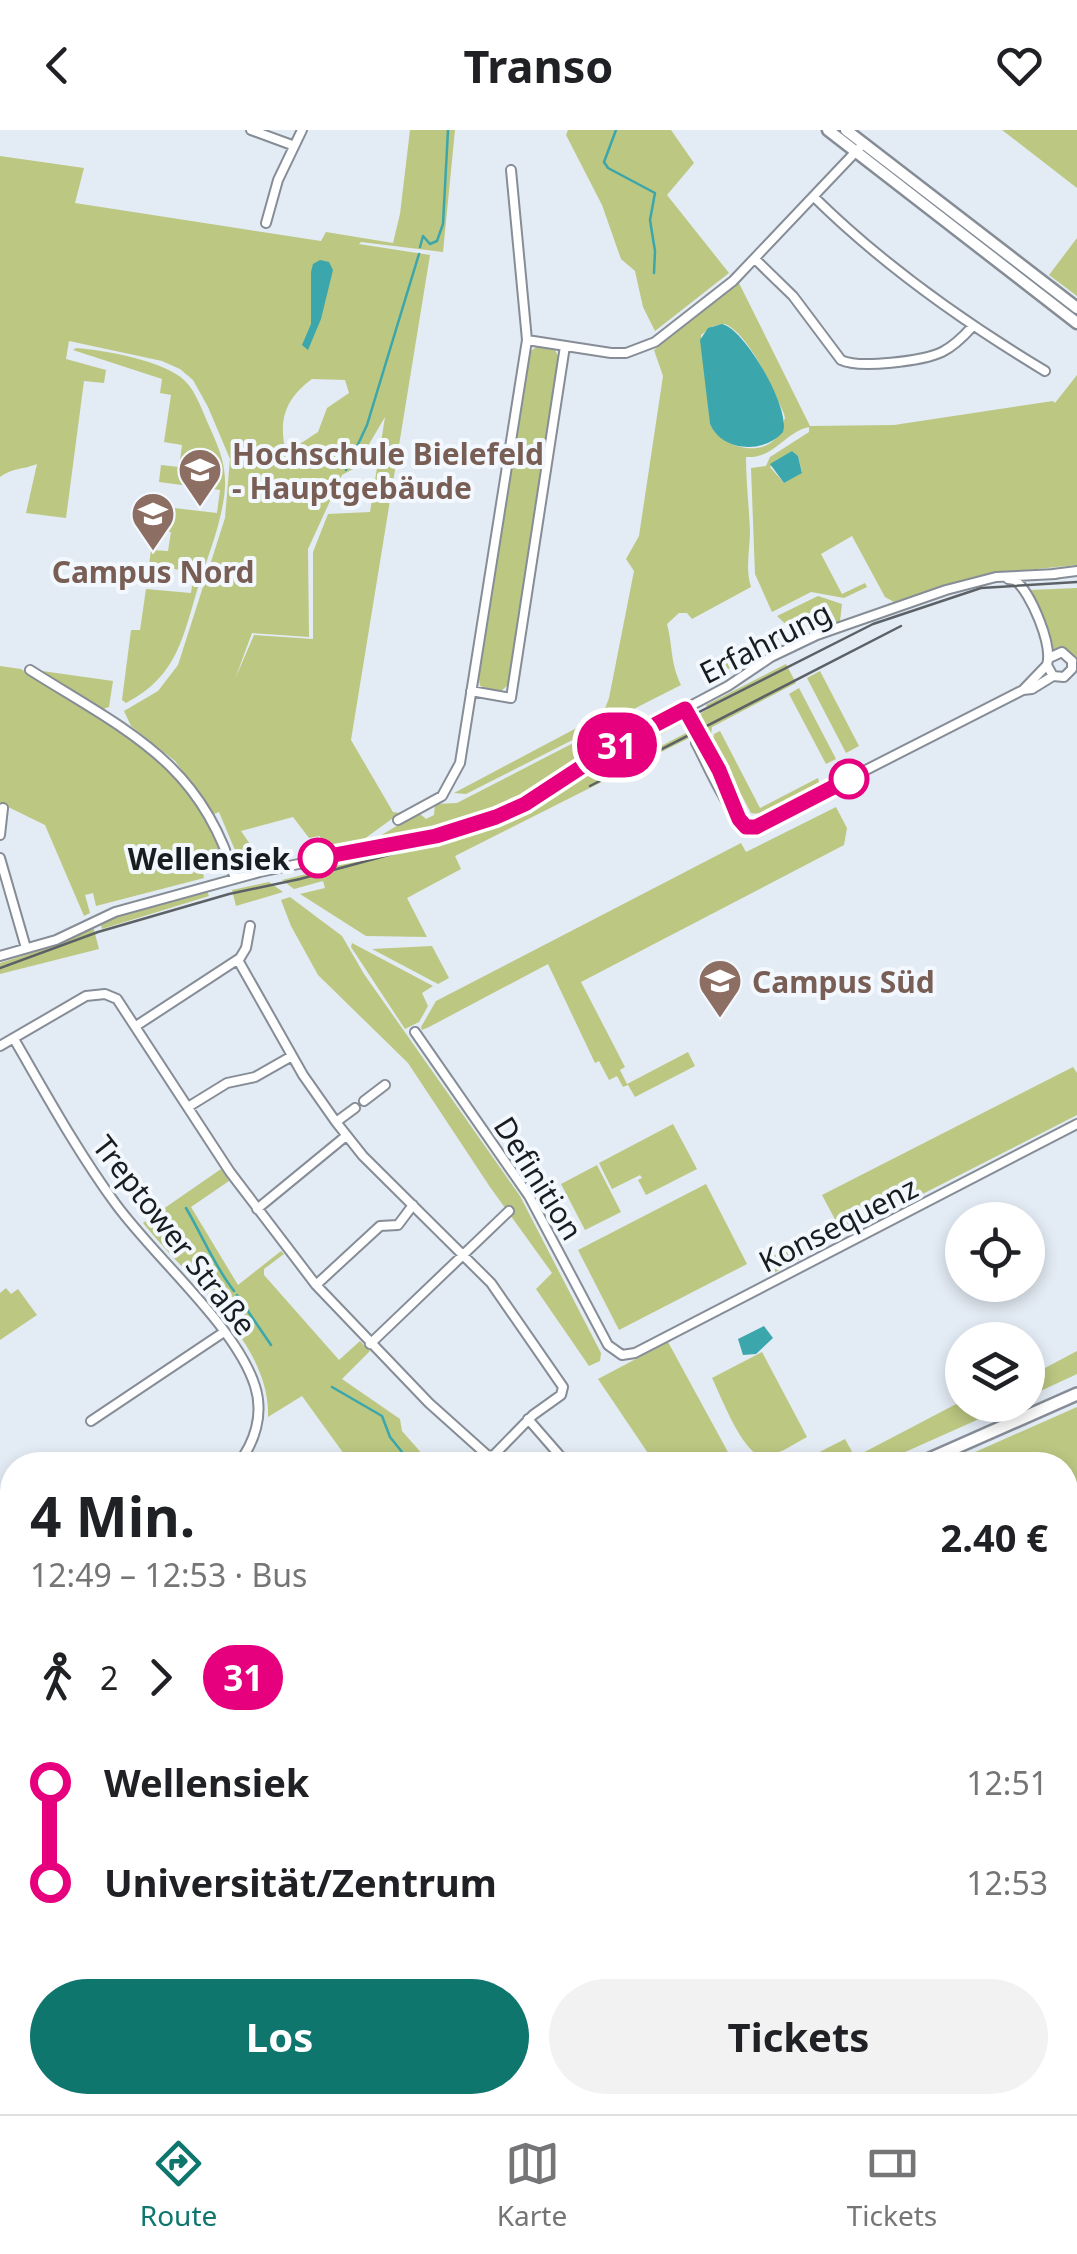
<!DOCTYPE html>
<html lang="de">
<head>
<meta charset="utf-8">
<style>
  body { margin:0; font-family:"Noto Sans",sans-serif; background:#f2f2f2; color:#202124; height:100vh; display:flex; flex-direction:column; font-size:38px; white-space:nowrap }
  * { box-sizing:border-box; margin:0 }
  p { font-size:32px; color:#757577 }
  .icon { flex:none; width:55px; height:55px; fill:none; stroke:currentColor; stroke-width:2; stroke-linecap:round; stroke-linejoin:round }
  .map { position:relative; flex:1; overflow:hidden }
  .drawer { position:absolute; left:0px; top:1322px; width:1078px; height:662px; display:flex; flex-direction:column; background:#fff; border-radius:40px 40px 0 0; box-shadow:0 5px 15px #0003 }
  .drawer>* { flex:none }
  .badge { padding:0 20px; border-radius:32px; font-size:35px; line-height:65px }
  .controls { position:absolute; left:945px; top:1072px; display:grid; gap:20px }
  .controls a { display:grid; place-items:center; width:100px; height:100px; border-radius:50%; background:#fff; box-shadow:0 5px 15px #0003; font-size:50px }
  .map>.badge { position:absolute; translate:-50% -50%; box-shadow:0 0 0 5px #fff }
  .legs { display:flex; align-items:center; gap:15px; height:110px; padding:0 30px; font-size:32px }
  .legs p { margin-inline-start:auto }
  .headline { display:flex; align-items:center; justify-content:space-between; height:170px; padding:0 30px }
  h1 { font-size:55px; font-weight:700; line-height:75px }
  .action { display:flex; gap:20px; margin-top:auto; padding:20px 30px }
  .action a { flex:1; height:115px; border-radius:60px; background:#0f766e; color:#fff; font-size:40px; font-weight:700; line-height:115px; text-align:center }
  .action a+a { background:#f2f2f2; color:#202124 }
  ul { padding:0 30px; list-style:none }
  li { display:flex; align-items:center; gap:35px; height:100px; font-size:38px }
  li i { display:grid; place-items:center; width:15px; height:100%; margin:0 12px; background:currentColor }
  li i::after { content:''; width:25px; height:25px; margin:-12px; border:8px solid; border-radius:50%; background:#fff }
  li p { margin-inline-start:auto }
  li:first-child i { background:linear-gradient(#0000 50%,currentColor 0) }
  li:last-child i { background:linear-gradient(currentColor 50%,#0000 0) }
  header { display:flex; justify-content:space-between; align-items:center; height:130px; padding:0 30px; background:#fff; font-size:45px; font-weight:700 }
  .dock { display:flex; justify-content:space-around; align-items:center; height:140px; border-top:2px solid #e0e0e0; background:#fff; font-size:28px; color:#757577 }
  .dock a { display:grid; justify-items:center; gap:5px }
  .dock .active { color:#0f766e }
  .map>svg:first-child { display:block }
</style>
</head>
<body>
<header><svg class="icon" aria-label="back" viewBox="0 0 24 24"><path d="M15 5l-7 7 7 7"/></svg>Transo<svg class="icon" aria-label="heart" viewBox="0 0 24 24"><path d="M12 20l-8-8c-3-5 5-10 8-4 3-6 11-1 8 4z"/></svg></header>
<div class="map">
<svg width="1077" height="1984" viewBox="0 0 1077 1984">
  <rect width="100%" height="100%" fill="#e3ebf4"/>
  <path fill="#bcc782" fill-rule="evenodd" d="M410 0H455L443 122 361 112 359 114 430 125 351 610 393 682 400 683 360 712 323 719 320 706 309 708 293 687 241 701 263 733 246 723 237 725 219 682 214 684 175 631 131 596 124 581 158 561 178 535 225 388 230 329 208 277 193 250 180 239 162 231 69 211 66 229 106 240 104 253 84 251 66 388 26 383 37 334C22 340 15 337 0 347V26L84 38 75 73 321 111 326 102 393 113 400 84ZM312 249 345 250 349 263 327 278 318 302 286 323C278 290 285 269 312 249ZM385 287 370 382 328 384 313 422V509L254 505 235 549 252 503 309 507 308 419 342 345 355 338Z
    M568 0H671L694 33 667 65 729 143 655 201 643 177 635 141 621 129 602 75 566 5Z
    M1002 0H1077V58Z
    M1077 108V166L1049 145Z
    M739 153 810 296 894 295 1053 271 1055 273 1077 245V435L987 444 894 472 885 467 852 406 821 424 842 464 865 453 867 457 844 468 811 462 772 482 755 444 751 338 766 336 770 327 809 302V297C785 302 774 329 746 327 746 352 749 376 750 401 750 419 745 439 751 457L692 489 687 483H679L667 494C673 517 670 532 681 555L466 664 454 663 603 584 609 568 634 441 626 429 639 406 663 246 654 220ZM725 194C750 205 773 259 784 284L785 288C782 295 779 305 774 310 756 328 718 314 710 294L701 205 713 196ZM792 321 798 326 802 342 784 353 770 337Z
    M539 215 553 217 560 229 509 554 500 562 480 556 478 542 528 223Z
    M76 218C104 220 166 231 185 251 197 263 203 283 210 298 219 318 226 335 225 357 223 389 209 423 199 454 183 506 178 546 126 573L122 570 131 500H140L146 459 191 463 194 442 149 435 151 420 168 421 171 402 153 398 157 376 217 383 220 360 159 352 161 335 179 337 182 315 164 312 171 265 160 263 162 249 73 220Z
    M1077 458V527L1075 528 1066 519 1053 520 1034 480 1030 460Z
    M818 466 842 474 840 491 789 512 795 503 777 486Z
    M776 505 779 510 702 554 720 542 723 532Z
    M786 534 796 553 712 597 710 611 702 594 701 583 708 579 706 575Z
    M0 536 21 539C108 595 185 626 224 729L201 735 204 748 96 776 93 763 85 765 90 783 84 786 45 695 0 673Z
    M42 541 113 551 109 577 100 580Z
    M820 541 859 616 846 623 807 548Z
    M799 558 836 629 826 634 789 564Z
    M643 588 642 592 500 680 428 702 363 716 415 685 419 683 426 689 434 685 435 674 457 673 616 591 629 595Z
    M671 593 680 594 596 640 599 648 688 602 691 607 455 726 461 739 407 768 427 807 366 806 300 764 325 758 323 751 294 759 282 750 323 740 321 731 417 715 506 689 607 627Z
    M720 601 760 678 818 648 820 657C800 667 773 687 751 683L713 611 714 604Z
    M836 677 847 698 844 715 581 852 625 937 620 940 627 954 688 922 695 936 635 967 628 955 623 957 617 946 609 950 599 931 595 933 548 834 429 897 422 900 421 897 436 871 741 713 746 722Z
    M269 752 283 762 236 776 232 760Z
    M207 761 209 766 102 799 100 792Z
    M290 767 342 806 364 844 520 1066 601 1223 600 1231 589 1236 536 1159 552 1143 490 1057 408 933 318 845 291 796 281 770Z
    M93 796 99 819 0 844V833L63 813Z
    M352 813 433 856 422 863 428 876 419 892 405 899 351 817Z
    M432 816 449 848 438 854 372 819Z
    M1073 937 1077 943V985L807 1123 802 1113 838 1095 822 1065Z
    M673 994 697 1039 646 1065 638 1050 642 1048 640 1045 612 1059 599 1033Z
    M597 1035 621 1082 585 1100 561 1054Z
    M221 1039 229 1051 191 1077 238 1155 281 1121 284 1124 264 1139V1145L339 1230 360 1211 370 1221 342 1249 400 1289 402 1301 432 1335H352L302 1266 268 1287C271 1213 186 1147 143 1093Z
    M706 1054 747 1134 619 1200 578 1120Z
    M798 1113 804 1127 768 1146 761 1132Z
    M6 1158 11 1164 18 1159 37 1185 0 1210V1163Z
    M668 1212 735 1335H656L598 1249Z
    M1077 1221V1244L1032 1265 1028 1247Z
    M762 1222 807 1307C795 1313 776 1327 763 1326 743 1325 721 1266 712 1248Z
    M962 1271V1275L1006 1277 876 1335H794L845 1309 855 1327Z
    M1077 1277V1984H724L744 1972H1065V1335H946Z
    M12 1902V1972L152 1975 154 1984H0V1907Z
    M214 1973V1972L432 1973 414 1984H176Z"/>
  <path fill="#3ba6ab" d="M320 130 329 132 333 140 321 189 308 220 302 215 311 194V142L313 134Z
    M722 194C745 199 791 279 783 302 764 324 722 322 710 294L700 210 708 198Z
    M792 321 798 326 802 343 784 353 770 334Z
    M764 1196 773 1208 756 1224 743 1225 738 1209Z"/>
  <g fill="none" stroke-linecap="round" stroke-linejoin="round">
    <path stroke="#3ba6ab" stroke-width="2.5" d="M616 0 604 32 608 38 655 63 650 90 655 121 654 143
      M420 117 423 106 430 114 437 111 443 94 448 0
      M346 340 367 295 419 124
      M186 1078C202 1105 215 1137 234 1161
      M237 1165 271 1215
      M332 1257 382 1286 390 1307 402 1322V1335"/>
    <defs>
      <path id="minor" d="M251 0 292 15
        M814 67C883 135 962 191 1045 241
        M266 93 278 50 302 0
        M755 129 793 166 841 230C859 239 923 231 942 222 954 216 963 207 972 197
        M527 210 611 223H626L655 212 733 151 864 13
        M1053 444 1077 441
        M1008 449 1015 450C1031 463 1053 515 1047 535L1053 546
        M1049 528 1062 522 1072 531
        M30 540C125 600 202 632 235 749
        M1023 560 1047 535
        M471 561 511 568 565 216
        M685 579 732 666 736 682
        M696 602V613C708 635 730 690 752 698L1023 560 1032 559 1053 546 1064 547 1072 539V531
        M398 690 442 666 460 633 527 210 511 40
        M0 705 3 678
        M0 728 26 818
        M0 826 56 810 115 782 260 742 448 703 483 692 525 674 609 619 728 556 771 527 817 505 946 460 996 447 1056 444
        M136 896 240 828 246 818 250 796
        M415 902 529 1066 608 1215 622 1225 635 1223 1077 994
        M14 909C46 964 77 1021 115 1073 154 1127 236 1196 255 1256 264 1284 255 1313 237 1335
        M0 916 86 866 105 864 117 869 230 1042 316 1155 429 1273 487 1325 493 1326 533 1285 561 1265 563 1257 491 1153 363 1026 336 992 303 945 238 830
        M364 971 385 955
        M188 977 227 953 255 947 292 926
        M336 992 355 978
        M257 1079 346 1006
        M316 1155 380 1096 398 1095 413 1075
        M370 1214 509 1081
        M528 1289 568 1335
        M91 1291 224 1202
        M0 1481 12 1478
        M0 1700 12 1671
        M423 1984 440 1972
        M611 1984 626 1972"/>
      <path id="tertiary" d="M828 0 1077 193
        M846 0 1077 178"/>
      <path id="secondary" d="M916 1335 1077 1264
        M0 1779H12"/>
    </defs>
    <use href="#minor" stroke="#868d96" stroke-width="12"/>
    <use href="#tertiary" stroke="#868d96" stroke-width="15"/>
    <use href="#secondary" stroke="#868d96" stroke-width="16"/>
    <use href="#minor" stroke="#fff" stroke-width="8"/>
    <use href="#tertiary" stroke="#fff" stroke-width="10"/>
    <use href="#secondary" stroke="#fff" stroke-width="11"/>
    <path stroke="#5c6166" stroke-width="2.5" d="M590 656 901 496
      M0 838 98 802 229 764 300 749 492 697 551 667 638 613 873 494 981 458 1077 452"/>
  </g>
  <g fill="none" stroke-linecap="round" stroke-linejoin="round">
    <defs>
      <path id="line-1" d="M318 728 436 706 496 687 525 674 609 619 685 579 719 640 739 689 746 697H756L849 649"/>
    </defs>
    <use href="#line-1" stroke="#fff" stroke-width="22"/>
    <use href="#line-1" stroke="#e6007e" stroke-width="15"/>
  </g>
  <defs>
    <symbol id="university-pin" viewBox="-11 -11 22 30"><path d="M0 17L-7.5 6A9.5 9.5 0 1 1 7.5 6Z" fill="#8d6e63" stroke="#f3f8fe"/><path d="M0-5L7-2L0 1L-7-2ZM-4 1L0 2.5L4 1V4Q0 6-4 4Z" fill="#fff"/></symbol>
  </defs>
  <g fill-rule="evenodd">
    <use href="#university-pin" x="175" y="315" width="50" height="68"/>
    <use href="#university-pin" x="128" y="359" width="50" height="68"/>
    <use href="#university-pin" x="695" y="826" width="50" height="68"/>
  </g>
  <g fill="#fff" stroke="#e6007e" stroke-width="5">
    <circle cx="849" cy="649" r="18"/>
    <circle cx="318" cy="728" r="18"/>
  </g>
  <g text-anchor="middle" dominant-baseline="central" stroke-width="8" stroke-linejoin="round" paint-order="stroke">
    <g font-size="30" font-weight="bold" fill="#785e54" stroke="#f3f8fe" text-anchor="start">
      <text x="232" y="323">Hochschule Bielefeld<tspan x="232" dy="34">- Hauptgebäude</tspan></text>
      <text x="153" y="441" text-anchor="middle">Campus Nord</text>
      <text x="752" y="851">Campus Süd</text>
    </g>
    <g font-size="30" fill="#1a1d20" stroke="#f3f8fe">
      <text transform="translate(765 512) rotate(-27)">Erfahrung</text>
      <text transform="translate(539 1048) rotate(58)">Definition</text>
      <text transform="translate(838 1094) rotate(-27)">Konsequenz</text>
      <text transform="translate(175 1105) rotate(52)">Treptower Straße</text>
    </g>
    <g font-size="30" font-weight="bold" fill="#1a1d20" stroke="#f3f8fe" text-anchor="end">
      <text x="290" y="728">Wellensiek</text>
    </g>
  </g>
</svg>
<div class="controls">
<a><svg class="icon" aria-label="locate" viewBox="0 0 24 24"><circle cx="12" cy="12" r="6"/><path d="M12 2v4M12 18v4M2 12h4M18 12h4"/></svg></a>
<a><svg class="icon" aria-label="layers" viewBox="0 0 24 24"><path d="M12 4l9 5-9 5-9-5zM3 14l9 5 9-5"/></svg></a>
</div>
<b class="badge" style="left:617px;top:615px;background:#e6007e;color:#fff">31</b>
<section class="drawer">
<div class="headline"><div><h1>4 Min.</h1><p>12:49 – 12:53 · Bus</p></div><b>2.40 €</b></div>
<div class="legs"><svg class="icon" aria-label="walk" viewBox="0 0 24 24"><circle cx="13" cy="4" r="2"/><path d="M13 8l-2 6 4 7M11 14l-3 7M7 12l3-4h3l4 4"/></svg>2<svg class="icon" aria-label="forward" viewBox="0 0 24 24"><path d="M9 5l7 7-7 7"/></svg><b class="badge" style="background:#e6007e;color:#fff">31</b></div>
<ul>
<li><i style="color:#e6007e"></i><b>Wellensiek</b><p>12:51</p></li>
<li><i style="color:#e6007e"></i><b>Universität/Zentrum</b><p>12:53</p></li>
</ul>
<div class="action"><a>Los</a><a>Tickets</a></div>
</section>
</div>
<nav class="dock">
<a class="active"><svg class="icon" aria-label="directions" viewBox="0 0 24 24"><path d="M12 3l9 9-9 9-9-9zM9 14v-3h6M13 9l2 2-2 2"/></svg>Route</a>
<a><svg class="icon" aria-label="map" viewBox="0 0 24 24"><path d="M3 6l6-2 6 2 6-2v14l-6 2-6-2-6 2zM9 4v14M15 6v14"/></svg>Karte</a>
<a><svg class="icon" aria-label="tickets" viewBox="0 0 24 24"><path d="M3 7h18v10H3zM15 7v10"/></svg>Tickets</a>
</nav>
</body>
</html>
